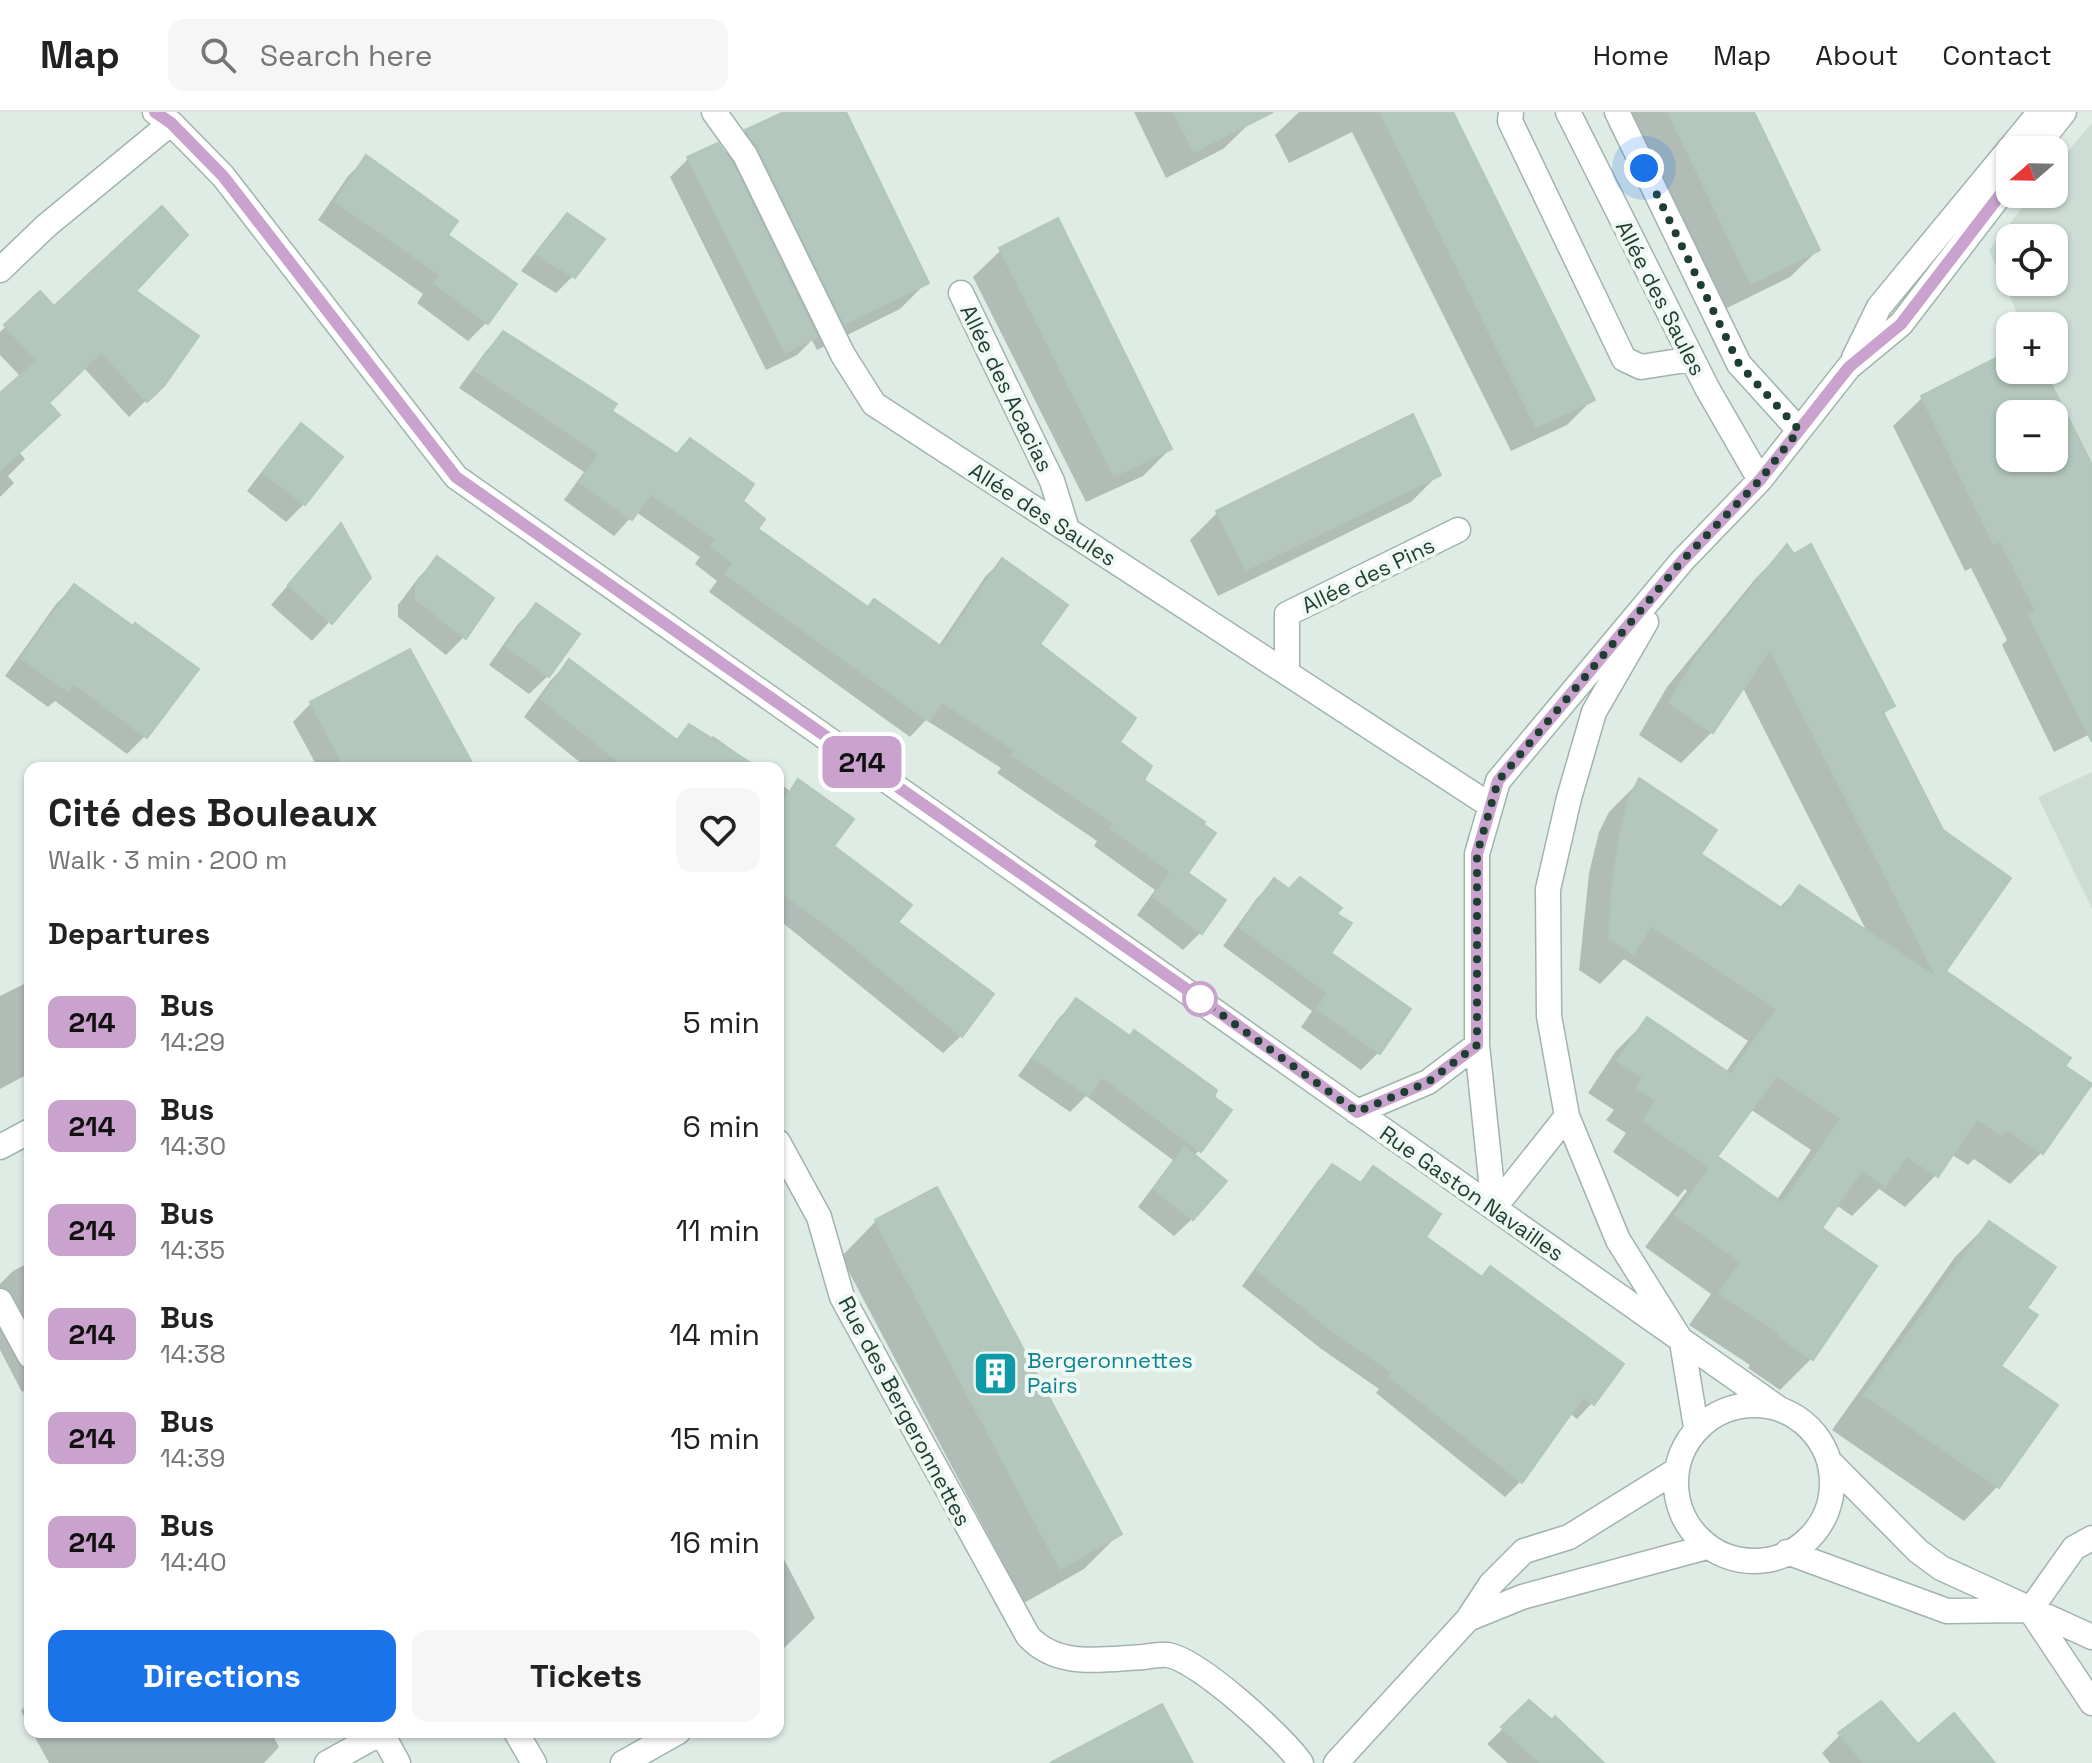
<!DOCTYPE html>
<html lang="en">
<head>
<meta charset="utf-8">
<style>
  body { margin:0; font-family:"Space Grotesk",sans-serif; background:#f6f6f6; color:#222; height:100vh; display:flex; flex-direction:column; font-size:30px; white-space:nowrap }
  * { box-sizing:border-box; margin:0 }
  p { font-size:26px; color:#767676 }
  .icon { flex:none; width:44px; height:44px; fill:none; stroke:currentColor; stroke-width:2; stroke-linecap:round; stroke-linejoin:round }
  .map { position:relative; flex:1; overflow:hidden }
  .details { position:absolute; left:24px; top:650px; width:760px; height:976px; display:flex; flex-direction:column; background:#fff; border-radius:16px; box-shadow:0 2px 6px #0004 }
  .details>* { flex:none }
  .badge { padding:0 16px; border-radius:12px; font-size:28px; line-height:52px }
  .needle { width:52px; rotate:250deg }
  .buttons { position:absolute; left:1996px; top:24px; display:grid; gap:16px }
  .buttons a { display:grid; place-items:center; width:72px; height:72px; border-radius:16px; background:#fff; box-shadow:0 2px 6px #0004; font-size:40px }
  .you { position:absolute; width:40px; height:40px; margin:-20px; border:6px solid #fff; border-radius:50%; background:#1a73e8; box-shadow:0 0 0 12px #1a73e833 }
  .map>.badge { position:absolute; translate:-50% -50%; box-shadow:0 0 0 4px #fff }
  h2 { padding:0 24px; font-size:30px; line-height:72px }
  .round { display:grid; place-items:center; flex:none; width:84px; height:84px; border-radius:16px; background:#f6f6f6 }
  .head { display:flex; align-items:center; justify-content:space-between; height:136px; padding:0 24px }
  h1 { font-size:38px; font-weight:700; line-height:60px }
  .action { display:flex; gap:16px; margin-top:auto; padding:16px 24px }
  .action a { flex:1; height:92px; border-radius:16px; background:#1a73e8; color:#fff; font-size:32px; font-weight:700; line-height:92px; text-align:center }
  .action a+a { background:#f6f6f6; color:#222 }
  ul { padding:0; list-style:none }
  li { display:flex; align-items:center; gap:24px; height:104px; padding:0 24px }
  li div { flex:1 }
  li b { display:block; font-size:30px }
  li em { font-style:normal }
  li .badge { min-width:88px; font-weight:700; text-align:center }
  header { display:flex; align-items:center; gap:48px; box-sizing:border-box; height:112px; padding:0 40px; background:#fff; border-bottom:2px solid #e0e0e0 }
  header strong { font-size:38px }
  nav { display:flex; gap:44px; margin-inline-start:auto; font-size:28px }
  .search { width:560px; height:72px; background:#f6f6f6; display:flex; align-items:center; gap:20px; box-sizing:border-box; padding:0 28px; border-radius:16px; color:#767676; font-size:30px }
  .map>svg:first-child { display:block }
</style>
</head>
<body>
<header>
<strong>Map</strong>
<div class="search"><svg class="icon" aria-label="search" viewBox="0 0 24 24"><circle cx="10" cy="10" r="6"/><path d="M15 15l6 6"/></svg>Search here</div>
<nav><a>Home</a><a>Map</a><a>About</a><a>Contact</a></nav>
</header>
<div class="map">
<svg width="2092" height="1651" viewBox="0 0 2092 1651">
  <rect width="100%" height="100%" fill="#dfece5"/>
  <path fill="#cddcd4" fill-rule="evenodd" d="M2092 11V355L2044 258H2054V214H2023L1989 138 2033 82H2054V56ZM2010 126H2054V170H2010Z
    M2092 660V797L2038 685Z"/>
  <path fill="#0003" fill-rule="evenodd" d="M786 0H844L927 170 900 197 817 238 812 228 797 243 766 258 670 65 688 47 724 42 747 19Z
    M1134 0H1246L1251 10 1223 37 1166 66Z
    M1299 0H1451L1593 287 1567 313 1511 339 1352 20 1289 51 1275 23Z
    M1628 0H1751L1818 138 1790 165 1723 198Z
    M367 46 446 123 486 211 468 229 417 191 423 182 318 108 348 64Z
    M567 103 573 164 556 181 521 159 551 120Z
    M1001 138 1170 337 1143 364 1086 390 973 165Z
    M133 179 163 272 129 305 83 255 47 291 19 340 25 347 8 364 14 371 0 385V284L21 265 0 243V220L40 182 54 197Z
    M503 222 609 300 675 343 690 328 740 390 756 417 867 496 938 535 985 465 1002 448 1037 532 1117 631 1141 668 1186 762 1200 821 1183 838 1137 803 1155 778 1094 734 1097 729 997 661 1001 656 926 608 910 625 709 480 717 469 695 452 700 445 636 400 614 424 564 388 584 360 459 276 486 239Z
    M2010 242V258H2042L2092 358V621L2054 640 2002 533 2007 528 1971 456 1965 459 1893 314 1922 286ZM2010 302H2054V346H2010Z
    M1412 305 1438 363 1411 390 1218 484 1190 428 1217 401Z
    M301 314 340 345 304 392 286 410 247 379 283 332Z
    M323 432 369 466 312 529 271 493Z
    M1787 435 1892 594 1883 603 1943 860 2089 973 2041 1041 2010 1072 1974 1047 1968 1053 1951 1042 1936 1063 1905 1095 1879 1077 1852 1104 1836 1093 1820 1117 1811 1247 1780 1278 1748 1256 1750 1253 1689 1213 1711 1182 1645 1135 1687 1079 1685 1077 1678 1085 1613 1040 1626 1021 1606 1008 1614 998 1588 981 1616 939 1647 908 1725 961 1748 929 1624 847 1600 872 1579 858 1589 761 1599 720 1609 700 1640 669 1699 742 1779 796 1799 776 1868 822 1742 574 1712 620 1681 651 1639 623 1667 575 1756 466ZM1750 997 1811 1038 1776 1089 1708 1054Z
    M437 447 464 525 446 543 398 505V493L419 465Z
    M74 474 145 624 127 642 55 589 48 595 5 564 56 492Z
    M536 494 548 564 529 582 489 553 518 512Z
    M569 550 675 629 689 615 709 627 713 624 758 656H587L524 605 551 568Z
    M311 591 472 656H318L293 610Z
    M778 670 790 679 798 670 831 735 895 810 961 924 943 941 778 807Z
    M1275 768 1288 779 1328 842 1379 940 1361 958 1301 915 1312 899 1223 834 1257 786Z
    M30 869V961L0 977V884Z
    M1076 889 1129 926 1199 1038 1194 1044 1192 1107 1174 1124 1138 1095 1173 1048 1086 984 1070 1000 1018 964 1059 906Z
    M1332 1055 1358 1072 1373 1057 1423 1125 1481 1166 1490 1157 1592 1291 1577 1307 1569 1301 1520 1370 1505 1385 1376 1281 1379 1277 1320 1236 1242 1174 1317 1070Z
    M876 1109 1119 1422 1084 1457 1024 1491 841 1145Z
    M1989 1111 2024 1196 1998 1254 2055 1294 1997 1375 1964 1409 1832 1318 1955 1145Z
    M30 1150V1276L22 1280 0 1238V1172L13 1159Z
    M778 1436 815 1506 778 1542Z
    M30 1589V1615L21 1599Z
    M1529 1591 1594 1651H1508L1487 1632Z
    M32 1620H271L279 1635 264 1651H49Z
    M1840 1623 1918 1635 1977 1651H1830L1822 1641Z"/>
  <path fill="#b4c7be" stroke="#b1c7bb" stroke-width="2" fill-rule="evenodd" d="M784 0H846L929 171 844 212 758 36 745 18Z
    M1174 0H1273L1194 40Z
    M1380 0H1453L1595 288 1536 315Z
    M1668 0H1754L1820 138 1751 172Z
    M718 31 732 51 817 225 785 241 687 45Z
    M366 43 458 109 448 123 517 172 488 212 434 171 440 163 335 89Z
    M162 94 188 123 136 179 199 224 164 274 147 290 101 240 49 291 60 303 0 359V281L37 248 4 213 40 179 54 194Z
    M567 101 605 127 575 166 536 142Z
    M1058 106 1172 337 1114 364 999 136Z
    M503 219 617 292 612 299 677 342 690 326 754 372 743 389 765 407 758 417 868 495 874 487 942 535 1002 446 1068 493 1040 532 1136 606 1120 630 1152 654 1144 668 1205 710 1203 712 1216 721 1188 761 1226 788 1202 822 1153 785 1171 760 1110 716 1113 711 1012 643 1016 639 942 590 929 609 725 462 733 451 711 434 716 427 651 382 632 408 579 370 599 342 474 258Z
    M2010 239V258H2044L2092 353V630L2029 503 2036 499 2000 428 1994 432 1921 284ZM2010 302H2054V346H2010Z
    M1413 302 1441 363 1246 458 1216 399Z
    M301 311 343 345 305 393 263 360Z
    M341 411 371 466 332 512 288 473Z
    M1787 432 1794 442 1811 432 1895 594 1883 600 1943 718 2011 766 1946 859 2071 946 2065 954 2092 972 2043 1042 2006 1017 2001 1023 1977 1007 1938 1065 1907 1044 1885 1074 1862 1058 1822 1116 1877 1154 1813 1248 1778 1224 1780 1221 1719 1182 1741 1150 1675 1103 1718 1045 1783 1091 1841 1006 1777 963 1710 1055 1643 1009 1656 989 1636 976 1643 966 1617 949 1647 905 1731 962 1777 897 1651 814 1633 842 1609 826 1612 778 1619 729 1629 687 1639 666 1717 718 1701 742 1783 797 1799 773 1937 866 1770 537 1713 621 1669 591 1698 542Z
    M437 444 494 486 466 527 416 487V473Z
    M74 472 133 514 135 511 199 557 147 626 73 571 68 579 21 546Z
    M536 491 580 522 549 565 506 534Z
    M410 537 418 552 475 656H345L310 590Z
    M569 547 677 628 689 612 759 656H627L541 587Z
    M798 667 854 707 834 734 912 793 898 810 994 882 962 925 837 821 778 778V697Z
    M1300 765 1342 796 1337 802 1352 811 1331 841 1411 897 1380 942 1317 897 1328 881 1239 815 1274 766 1289 777Z
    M1076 886 1130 924 1134 918 1217 978 1214 985 1232 998 1201 1040 1102 965 1089 984 1033 946Z
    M1184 1034 1227 1069 1193 1108 1154 1077Z
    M1332 1052 1361 1071 1373 1054 1441 1102 1426 1125 1482 1165 1490 1154 1624 1252 1594 1293 1583 1285 1522 1371 1390 1265 1393 1261 1335 1221 1256 1158Z
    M937 1075 1122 1422 1060 1457 875 1108Z
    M1989 1109 2056 1155 2027 1196 2038 1203 2001 1254 2058 1293 1999 1376 1864 1283Z
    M1529 1588 1552 1608 1555 1604 1604 1651H1540L1501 1615Z
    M1881 1589 1918 1632 1954 1601 1995 1651H1864L1838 1621Z
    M1162 1592 1193 1651H1050Z"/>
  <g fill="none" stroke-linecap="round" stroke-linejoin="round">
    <defs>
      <path id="minor" d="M155 0 171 11 223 64 456 365 1778 1296
        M714 0 745 43 843 243 874 292 1491 694
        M1511 0 1510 9 1624 247 1641 255 1692 247
        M1568 0 1707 276 1760 368
        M1617 0 1739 252 1799 318
        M2034 38 2064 0
        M0 158 46 114 171 11
        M961 181 1052 369 1067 417
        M1854 246 1879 195 2040 0
        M1646 510 1594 600 1569 686 1548 777 1549 904 1567 1004 1618 1128 1682 1230 1696 1315
        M1287 561V502L1458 418
        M1357 1000 1428 970 1477 933
        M778 1030 819 1105 842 1185 1028 1524C1058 1557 1103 1547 1144 1545 1151 1544 1161 1542 1168 1543 1199 1548 1283 1625 1301 1651
        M0 1035 30 1019
        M1494 1096 1477 933V742L1498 669 1682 449 1760 368 1849 255 1901 212 2010 70
        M1494 1096 1567 1004
        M0 1189 30 1244
        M1676 1371a78 78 0 1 1 156 0a78 78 0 1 1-156 0Z
        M1830 1350 1918 1439 1941 1456 2092 1525
        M1787 1440 1947 1499 2024 1498
        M2030 1498 2092 1591
        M2030 1498 2074 1436 2092 1426
        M1468 1507 1522 1485 1707 1435
        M381 1620 398 1651
        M516 1620 534 1651
        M327 1651 381 1621
        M623 1651 678 1620
        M1336 1651 1468 1507 1491 1472 1524 1439 1569 1425 1677 1358"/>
    </defs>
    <use href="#minor" stroke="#a1b4ac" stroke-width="27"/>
    <use href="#minor" stroke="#fff" stroke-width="24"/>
  </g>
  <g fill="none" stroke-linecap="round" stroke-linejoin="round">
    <defs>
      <path id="line" d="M155 0 171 11 223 64 456 365 1226 905 1357 1000 1428 970 1477 933V742L1498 669 1682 449 1760 368 1849 255 1901 212 2010 70"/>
    </defs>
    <use href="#line" stroke="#fff" stroke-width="18"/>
    <use href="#line" stroke="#c9a3cd" stroke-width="12"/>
    <path stroke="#1e3e32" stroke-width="8" stroke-dasharray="0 14.4" d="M1200 887 1357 1000 1428 970 1477 933V742L1498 669 1682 449 1760 368 1799 318 1739 252 1644 56"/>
  </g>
  <defs>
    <symbol id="building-square" viewBox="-11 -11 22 22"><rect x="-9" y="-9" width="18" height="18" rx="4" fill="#0f9aa8" stroke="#f0f8f3"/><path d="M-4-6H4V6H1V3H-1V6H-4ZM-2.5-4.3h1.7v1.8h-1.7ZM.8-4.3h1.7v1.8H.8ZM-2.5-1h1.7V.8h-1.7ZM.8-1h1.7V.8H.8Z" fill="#fff"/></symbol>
  </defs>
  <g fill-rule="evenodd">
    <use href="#building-square" x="970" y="1236" width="51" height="51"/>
  </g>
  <circle fill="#fff" stroke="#c9a3cd" stroke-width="4" cx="1200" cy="887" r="16"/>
  <g text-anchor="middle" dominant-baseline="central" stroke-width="8" stroke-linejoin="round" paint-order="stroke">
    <g font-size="22" fill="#1e3e32" stroke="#f0f8f3">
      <text transform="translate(1661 186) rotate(63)">Allée des Saules</text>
      <text transform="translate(1007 276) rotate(64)">Allée des Acacias</text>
      <text transform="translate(1043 402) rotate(33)">Allée des Saules</text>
      <text transform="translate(1368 463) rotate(-26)">Allée des Pins</text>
      <text transform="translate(1472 1081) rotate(35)">Rue Gaston Navailles</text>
      <text transform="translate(905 1299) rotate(62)">Rue des Bergeronnettes</text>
    </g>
    <g font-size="22" fill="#0d838f" stroke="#f0f8f3" text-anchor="start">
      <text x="1027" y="1248">Bergeronnettes<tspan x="1027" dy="25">Pairs</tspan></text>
    </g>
  </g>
</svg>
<div class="buttons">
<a><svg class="needle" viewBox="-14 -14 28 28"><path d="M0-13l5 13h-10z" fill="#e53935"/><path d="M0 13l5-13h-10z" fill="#767676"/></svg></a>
<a><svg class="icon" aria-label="locate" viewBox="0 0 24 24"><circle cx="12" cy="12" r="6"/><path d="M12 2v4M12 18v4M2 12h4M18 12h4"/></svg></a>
<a>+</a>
<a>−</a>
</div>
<div class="you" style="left:1644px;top:56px"></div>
<b class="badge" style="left:862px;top:650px;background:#c9a3cd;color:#111">214</b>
<section class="details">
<div class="head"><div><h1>Cité des Bouleaux</h1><p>Walk · 3 min · 200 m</p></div><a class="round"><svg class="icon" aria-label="heart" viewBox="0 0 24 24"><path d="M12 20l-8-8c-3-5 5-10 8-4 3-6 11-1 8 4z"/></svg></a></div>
<h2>Departures</h2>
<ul>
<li><span class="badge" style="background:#c9a3cd;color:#111">214</span><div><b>Bus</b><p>14:29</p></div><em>5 min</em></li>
<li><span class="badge" style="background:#c9a3cd;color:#111">214</span><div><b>Bus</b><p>14:30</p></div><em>6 min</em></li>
<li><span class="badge" style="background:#c9a3cd;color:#111">214</span><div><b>Bus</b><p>14:35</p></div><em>11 min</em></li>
<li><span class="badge" style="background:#c9a3cd;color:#111">214</span><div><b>Bus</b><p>14:38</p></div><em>14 min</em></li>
<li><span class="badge" style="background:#c9a3cd;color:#111">214</span><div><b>Bus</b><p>14:39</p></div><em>15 min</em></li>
<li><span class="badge" style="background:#c9a3cd;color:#111">214</span><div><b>Bus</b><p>14:40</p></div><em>16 min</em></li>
</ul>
<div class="action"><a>Directions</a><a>Tickets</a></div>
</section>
</div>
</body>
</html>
